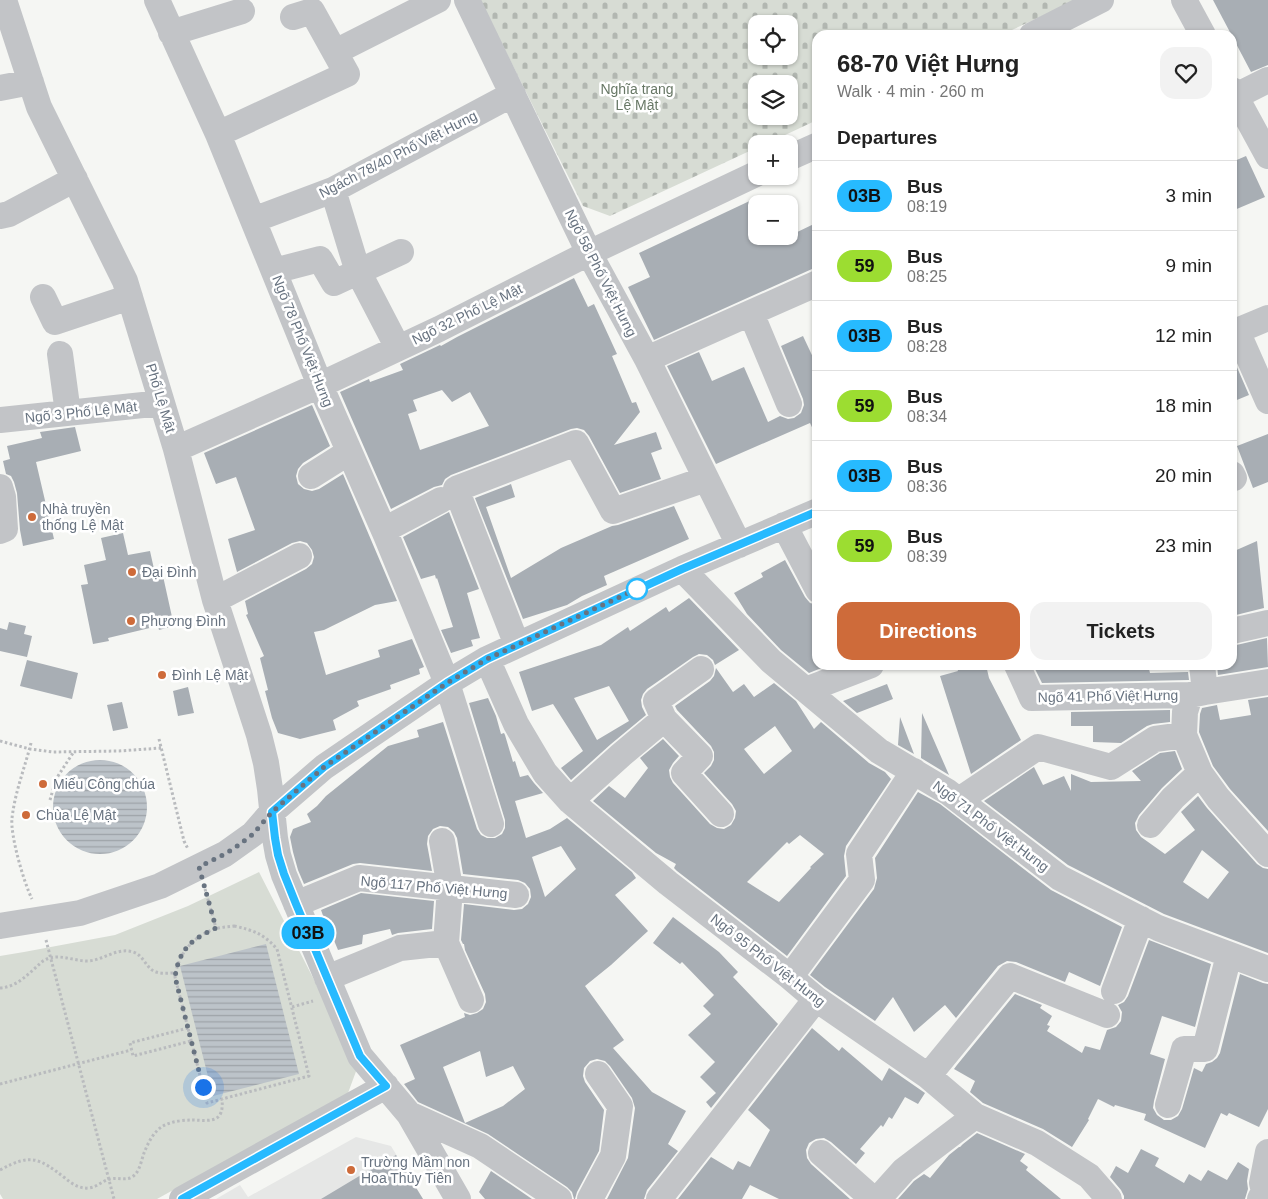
<!DOCTYPE html>
<html lang="en">
<head>
<meta charset="utf-8">
<style>
  body { margin:0; font-family:Helvetica,sans-serif; background:#f2f2f2; color:#222; height:100vh; display:flex; flex-direction:column; font-size:19px; white-space:nowrap }
  * { box-sizing:border-box; margin:0 }
  p { font-size:16px; color:#767676 }
  .icon { flex:none; width:28px; height:28px; fill:none; stroke:currentColor; stroke-width:2; stroke-linecap:round; stroke-linejoin:round }
  .map { position:relative; flex:1; overflow:hidden }
  .sheet { position:absolute; left:812px; top:30px; width:425px; height:640px; display:flex; flex-direction:column; background:#fff; border-radius:15px; box-shadow:0 1px 4px #0004 }
  .sheet>* { flex:none }
  .badge { padding:0 10px; border-radius:16px; font-size:18px; line-height:32px }
  .buttons { position:absolute; left:748px; top:15px; display:grid; gap:10px }
  .buttons a { display:grid; place-items:center; width:50px; height:50px; border-radius:10px; background:#fff; box-shadow:0 1px 4px #0004; font-size:25px }
  .you { position:absolute; width:25px; height:25px; margin:-12px; border:4px solid #fff; border-radius:50%; background:#1a73e8; box-shadow:0 0 0 8px #1a73e833 }
  .map>.badge { position:absolute; translate:-50% -50%; box-shadow:0 0 0 2px #fff }
  h2 { padding:0 25px; font-size:19px; line-height:45px }
  .round { display:grid; place-items:center; flex:none; width:52px; height:52px; border-radius:15px; background:#f2f2f2 }
  .summary { display:flex; align-items:center; justify-content:space-between; height:85px; padding:0 25px }
  h1 { font-size:24px; font-weight:700; line-height:38px }
  .cta { display:flex; gap:10px; margin-top:auto; padding:10px 25px }
  .cta a { flex:1; height:58px; border-radius:15px; background:#ce6b3a; color:#fff; font-size:20px; font-weight:700; line-height:58px; text-align:center }
  .cta a+a { background:#f2f2f2; color:#222 }
  ul { padding:0; list-style:none }
  li { display:flex; align-items:center; gap:15px; height:70px; padding:0 25px; border-top:1px solid #e0e0e0 }
  li div { flex:1 }
  li b { display:block; font-size:19px }
  li em { font-style:normal }
  li .badge { min-width:55px; font-weight:700; text-align:center }
  .map>svg:first-child { display:block }
</style>
</head>
<body>
<div class="map">
<svg width="1268" height="1199" viewBox="0 0 1268 1199">
  <defs>
    <pattern id="cemetery-stones" width="16" height="16" patternUnits="userSpaceOnUse" patternTransform="scale(1.25)"><rect width="16" height="16" fill="#d7dcd4"/><path d="M2 7V4a2 2 0 0 1 4 0v3zM10 15v-3a2 2 0 0 1 4 0v3z" fill="#b2b7b1"/></pattern>
    <pattern id="water-rules" width="6" height="5" patternUnits="userSpaceOnUse" patternTransform="scale(1.25)"><rect width="6" height="5" fill="#bcc3c9"/><path d="M0 2.5h6" fill="none" stroke="#9da3a8"/></pattern>
  </defs>
  <rect width="100%" height="100%" fill="#f5f6f3"/>
  <path fill="#e6e7e6" d="M356 1137 391 1146 423 1199H216L240 1185 248 1197Z"/>
  <path fill="url(#cemetery-stones)" fill-rule="evenodd" d="M480 0H1077L1001 35H818L817 120 766 144H756V148L610 216 583 206ZM756 24H789V56H756ZM756 84H789V116H756Z"/>
  <path fill="#d7dcd4" d="M259 872 358 1066 348 1093 157 1199H3L0 1194V956L24 952 115 935 188 906Z"/>
  <path fill="url(#water-rules)" d="M53 807a47 47 0 1 1 94 0a47 47 0 1 1-94 0Z
    M266 944 299 1074 213 1096 180 966Z"/>
  <path fill="#a8aeb4" fill-rule="evenodd" d="M1213 0H1268V65L1251 72Z
    M1246 156 1265 197 1232 211V162Z
    M756 198V236H789L818 222V268L812 269 654 340 628 287 650 277 639 253Z
    M574 278 588 307 594 304 617 354 612 356 632 403 636 402 640 412 614 445 656 432 662 449 651 453 661 479 620 493 589 436 584 430 577 428 571 429 451 475 445 479 442 485 434 487 391 509 340 392 369 379 370 382 403 370 400 364 440 345 441 346 457 337ZM442 390 452 402 470 392 489 426 420 450 408 414 417 411 413 400Z
    M803 336 818 368V440L810 423 716 464 667 366 699 352 712 381 744 367 768 422 780 416 788 419 794 418 801 413 804 405 803 399 781 346Z
    M1236 365 1249 395 1232 402V367Z
    M312 405 330 446 303 463 298 469 296 476 298 484 304 489 312 491 319 489 343 474 397 601 375 605 324 630 314 632 326 675 380 657 378 650 412 639 424 667 419 669 420 674 390 685 391 689 357 701 359 706 333 720 336 730 300 739 278 733 272 718 265 691 268 690 260 658 264 656 246 615 248 614 245 601 306 569 312 564 314 557 312 550 307 543 300 541 292 543 237 572 228 539 255 530 236 477 216 484 204 453Z
    M75 427 81 451 36 462 54 539 23 546 20 530 17 493 14 482 11 476 6 474 3 461 10 459 7 446 42 438 40 432Z
    M1268 434V482L1253 488 1237 446Z
    M511 484 515 497 486 507 511 578 561 548 612 526 618 525 674 506 689 539 604 576 607 585 582 596 567 605 523 619 475 498Z
    M449 512 479 589 467 593 480 638 471 640 473 646 451 653 441 630 453 627 437 578 436 579 435 575 421 579 403 537Z
    M123 533 128 555 150 551 154 569 161 567 174 626 159 630 158 626 108 638 109 641 93 644 81 585 88 584 84 565 106 560 101 538Z
    M1257 541 1264 608 1232 616V552Z
    M785 560 805 597 810 603 818 605V665H829L809 673 781 650 747 614 734 593 763 577 761 573Z
    M689 598 739 650 715 665 713 660 707 655 699 654 693 657 647 689 643 694 641 700 642 707 646 715 611 744 571 780 561 768 583 751 553 704 532 711 519 672 601 645 628 627 630 631 666 607 669 612ZM609 686 629 721 597 740 574 698Z
    M9 622 26 626 24 634 32 636 27 657 0 651V628L7 630Z
    M1267 638 1268 667 1218 675 1217 665H1232V646Z
    M27 660 78 673 72 699 20 686Z
    M956 665H986L989 678 1021 740 971 774 940 676 958 671Z
    M1033 665H1148L1150 673 1188 672 1189 680 1042 683Z
    M716 668 733 692 744 684 754 697 774 683 796 701 814 729 821 722 869 763 885 772 891 779 846 846 844 856 846 876 787 956 677 871 674 868 676 864 656 853 593 801 609 786 625 798 648 768 640 758 663 739 679 756 673 763 669 770 670 777 673 783 710 824 717 828 724 829 731 825 735 818 736 811 732 804 704 773 711 766 714 760V752L711 746 677 710 675 706 710 681 714 676ZM775 726 792 751 764 774 744 749ZM800 835 824 854 810 867 811 868 779 902 747 882 787 842 789 844Z
    M887 684 893 699 857 713 843 701Z
    M188 687 194 713 178 716 173 691Z
    M1268 697V831L1230 789 1213 766 1199 732 1200 714 1202 708 1217 705 1220 720 1251 715 1248 700Z
    M488 698 496 716 501 734 504 733 505 735 513 762 515 761 520 777 528 775 534 783 543 793 515 801 526 838 550 829 567 818 632 872 636 878 615 895 648 931 611 965 585 986 624 1040 613 1048 652 1092 686 1111 668 1144 678 1151 647 1190 644 1199H607L628 1158 635 1108 632 1098 610 1066 605 1061 597 1059 590 1061 584 1068 583 1076 585 1082 604 1110 599 1151 577 1192 575 1199H574L572 1192 567 1187 488 1134 418 1102 404 1084 415 1079 400 1045 465 1017 464 1013 470 1015 477 1013 483 1009 486 1002 485 994 465 950 464 944H463L461 940 464 904 514 910 522 909 528 904 531 897 530 889 525 883 518 880 463 874 457 838 454 832 448 827 440 826 433 829 428 836 427 844 432 871 360 863 353 864 304 884 298 870 293 852 290 837 293 829 311 822 307 814 317 806 326 796 388 746 419 737 417 730 443 722 477 829 481 835 487 838H495L502 834 505 828V820L469 703ZM561 846 576 869 545 897 532 857ZM480 1051 486 1077 513 1066 525 1089 503 1106 465 1123 443 1067Z
    M122 702 128 728 113 731 107 705Z
    M1170 710V722L1153 724 1147 726 1121 743 1093 742V726H1071V712Z
    M922 713 949 775 921 758Z
    M900 717 914 754 898 745Z
    M1175 751 1182 769 1162 788 1139 815 1135 823 1136 830 1141 837 1165 854 1195 830 1181 812 1198 796 1207 808 1257 864 1263 868 1268 869V953L1164 914 1068 865 984 801 1034 767 1043 785 1064 776 1071 791V774L1091 782 1141 781 1132 771 1160 753ZM1202 850 1229 872 1208 899 1183 882Z
    M918 792 940 804 1051 890 1122 927 1100 986 1069 972 1065 982 1016 962 1007 961 998 966 956 1018 945 1005 914 1032 893 997 875 1021 825 987 810 975 874 889 877 878 875 858Z
    M361 893 434 901 432 929 398 933 392 935 390 929 363 935 362 944 338 950 333 938H331L321 910Z
    M673 917 719 952 738 972 733 977 778 1024 711 1108 706 1102 716 1093 700 1077 715 1062 688 1035 711 1014 703 1006 714 995 682 962 680 964 653 943Z
    M1149 940 1211 964 1195 1027 1162 1016 1150 1054 1165 1059 1154 1101 1153 1108 1157 1115 1164 1120H1171L1178 1116 1182 1109 1194 1068 1202 1072 1206 1064 1212 1062 1217 1058 1220 1053 1240 974 1263 983 1268 984V1109L1259 1127 1229 1113 1227 1116 1221 1113 1205 1148 1144 1120 1146 1114 1115 1105 1114 1107 1098 1099 1088 1119 1089 1120 1072 1147 1043 1129 983 1103 970 1092 975 1081 954 1069 957 1065 1015 994 1042 1005 1040 1008 1052 1016 1047 1025 1050 1026 1047 1031 1082 1053 1085 1046 1100 1050 1107 1030 1116 1027 1121 1021 1122 1012 1118 1005 1124 1002 1128 996Z
    M812 1028 839 1051 842 1047 882 1081 889 1068 925 1093 918 1104 905 1097 892 1119 889 1117 883 1127 881 1125 860 1149 865 1153 856 1164 831 1142 824 1138 816 1139 809 1143 806 1150 807 1158 811 1164 850 1199H779L750 1185 742 1199H678L711 1157 733 1170 738 1161 750 1167 770 1130 748 1110Z
    M977 1133 1025 1154 1020 1161 1028 1167 1026 1170 1061 1199H898L914 1181 924 1174 930 1178 949 1155 959 1147H960L963 1144Z
    M1141 1149 1159 1158 1155 1166 1184 1183 1189 1174 1201 1181 1208 1170 1227 1180 1238 1162 1249 1169 1247 1181 1248 1189 1245 1199H1124V1196L1121 1190 1110 1177 1116 1166 1128 1173Z
    M396 1155 423 1199H321L366 1172Z
    M491 1171 532 1199H485L479 1192Z"/>
  <g fill="none" stroke-linecap="round" stroke-linejoin="round">
    <path stroke="#b9bbbe" stroke-width="3" stroke-dasharray="2.5 2.5" stroke-linecap="butt" d="M159 739 184 841 188 849
      M0 741 30 749 53 752 119 751 161 748
      M31 743C25 767 15 792 12 818 10 835 24 883 32 899
      M50 800 56 779 73 753
      M205 889 216 928
      M234 926C253 930 264 934 277 949L309 1076 207 1103 175 977C178 954 193 936 215 929 221 927 228 927 234 926Z
      M46 940 114 1199
      M0 988C18 987 30 972 43 961 57 952 72 961 88 961 104 960 117 947 133 952 144 955 146 969 156 972 162 974 169 973 175 973
      M292 1007 313 1001
      M188 1028 130 1043 133 1056 191 1041
      M0 1084 131 1050
      M0 1170C31 1153 39 1158 65 1178 72 1184 80 1189 89 1188 97 1187 102 1181 110 1179 118 1177 125 1181 132 1177 140 1172 141 1161 144 1153 148 1143 154 1131 163 1126 172 1121 184 1120 193 1120 213 1121 224 1122 222 1099"/>
    <path stroke="#c2c4c7" stroke-width="26" d="M4 0 39 107 125 281 176 449 215 600 259 735 266 763 270 789 275 838 278 855 284 875 360 1056 409 1114 458 1199
      M157 0 218 134 320 385 386 535 447 683 491 824
      M467 0 589 253 647 359 739 545
      M1184 0 1203 35
      M171 33 242 11
      M1032 35 1101 0
      M335 52 438 0
      M0 88 31 82
      M1232 90 1268 156
      M1232 98 1268 80
      M218 134 347 74 312 11 293 17
      M789 158 818 145
      M333 190 358 272 360 275 398 348
      M0 216 9 214 75 179
      M253 220 333 190 513 94
      M274 271 320 259 334 283 401 252
      M43 297 55 322 130 297
      M751 313 789 404
      M1237 331 1268 401
      M1232 333 1268 318
      M60 354 68 413
      M647 359 818 283
      M0 420 162 403
      M176 449 320 385 439 329 589 253 756 174
      M1232 474 1234 478
      M311 476 349 452
      M0 487 3 497 5 529 0 531
      M784 525 818 590
      M384 530 441 500
      M682 569 771 661 879 751 948 792 1060 878 1158 928 1268 969
      M215 600 299 556
      M1232 631 1268 623
      M517 645 456 489 576 443 613 511 706 479
      M487 659 516 724 545 773 570 801 668 883 790 977 816 999 928 1076 975 1116 1037 1143 1089 1176 1109 1199
      M1017 665 1032 698 1190 695 1205 692 1202 665
      M701 669 656 701 664 719 700 756 684 773 721 814
      M806 690 871 665
      M1205 692 1268 682
      M1190 695 1185 712 1184 735 1200 773 1218 798 1268 854
      M959 800 1038 747 1111 767 1155 739 1184 735
      M570 801 621 755 664 719
      M1150 825 1173 798 1200 773
      M442 841 450 888 446 943
      M296 904 359 878 516 895
      M0 926 80 913 160 886 225 854 253 834 272 812 324 767 447 683 487 659 682 569 818 511
      M790 977 862 880 859 854 914 771
      M327 978 400 948 446 943 471 1000
      M1114 991 1141 919
      M928 1076 1010 976 1107 1015
      M1168 1105 1184 1049H1205L1229 955
      M409 1114 480 1146 559 1199
      M821 1153 873 1199
      M182 1199 386 1086
      M590 1199 613 1156 620 1106 598 1074
      M659 1199 816 999
      M878 1199 904 1170 975 1116
      M1260 1199 1264 1191 1262 1183 1268 1152"/>
  </g>
  <g fill="none" stroke-linecap="round" stroke-linejoin="round">
    <defs>
      <path id="line" d="M182 1199 386 1086 360 1056 296 904 284 874 278 855 275 838 272 812 324 767 447 683 487 659 682 569 818 511"/>
    </defs>
    <use href="#line" stroke="#fff" stroke-width="11"/>
    <use href="#line" stroke="#27baff" stroke-width="8"/>
    <path stroke="#687380" stroke-width="5" stroke-dasharray="0 9" d="M203 1087 175 977C179 949 192 939 216 928L199 867 225 854 236 847 253 834 272 812 324 767 447 683 487 659 637 589"/>
  </g>
  <g fill="#ce6b3a" stroke="#fff" stroke-width="2">
    <circle cx="32" cy="517" r="5"/>
    <circle cx="132" cy="572" r="5"/>
    <circle cx="131" cy="621" r="5"/>
    <circle cx="162" cy="675" r="5"/>
    <circle cx="43" cy="784" r="5"/>
    <circle cx="26" cy="815" r="5"/>
    <circle cx="351" cy="1170" r="5"/>
  </g>
  <circle fill="#fff" stroke="#27baff" stroke-width="2.5" cx="637" cy="589" r="10"/>
  <g text-anchor="middle" dominant-baseline="central" stroke-width="5" stroke-linejoin="round" paint-order="stroke">
    <g font-size="14" fill="#687866" stroke="#fff">
      <text x="637" y="89">Nghĩa trang<tspan x="637" dy="16">Lệ Mật</tspan></text>
    </g>
    <g font-size="14" fill="#687380" stroke="#fff">
      <text transform="translate(398 154) rotate(-27)">Ngách 78/40 Phố Việt Hưng</text>
      <text transform="translate(601 273) rotate(63)">Ngõ 58 Phố Việt Hưng</text>
      <text transform="translate(467 314) rotate(-26)">Ngõ 32 Phố Lệ Mật</text>
      <text transform="translate(303 341) rotate(68)">Ngõ 78 Phố Việt Hưng</text>
      <text transform="translate(161 398) rotate(73)">Phố Lệ Mật</text>
      <text transform="translate(81 412) rotate(-6)">Ngõ 3 Phố Lệ Mật</text>
      <text transform="translate(1108 696) rotate(-1)">Ngõ 41 Phố Việt Hưng</text>
      <text transform="translate(991 826) rotate(37)">Ngõ 71 Phố Việt Hưng</text>
      <text transform="translate(434 887) rotate(5)">Ngõ 117 Phố Việt Hưng</text>
      <text transform="translate(768 960) rotate(38)">Ngõ 95 Phố Việt Hưng</text>
    </g>
    <g font-size="14" fill="#687380" stroke="#fff" text-anchor="start">
      <text x="42" y="509">Nhà truyền<tspan x="42" dy="16">thống Lệ Mật</tspan></text>
      <text x="142" y="572">Đại Đình</text>
      <text x="141" y="621">Phương Đình</text>
      <text x="172" y="675">Đình Lệ Mật</text>
      <text x="53" y="784">Miếu Công chúa</text>
      <text x="36" y="815">Chùa Lệ Mật</text>
      <text x="361" y="1162">Trường Mầm non<tspan x="361" dy="16">Hoa Thủy Tiên</tspan></text>
    </g>
  </g>
</svg>
<div class="buttons">
<a><svg class="icon" aria-label="locate" viewBox="0 0 24 24"><circle cx="12" cy="12" r="6"/><path d="M12 2v4M12 18v4M2 12h4M18 12h4"/></svg></a>
<a><svg class="icon" aria-label="layers" viewBox="0 0 24 24"><path d="M12 4l9 5-9 5-9-5zM3 14l9 5 9-5"/></svg></a>
<a>+</a>
<a>−</a>
</div>
<div class="you" style="left:203px;top:1087px"></div>
<b class="badge" style="left:308px;top:933px;background:#27baff;color:#111">03B</b>
<section class="sheet">
<div class="summary"><div><h1>68-70 Việt Hưng</h1><p>Walk · 4 min · 260 m</p></div><a class="round"><svg class="icon" aria-label="heart" viewBox="0 0 24 24"><path d="M12 20l-8-8c-3-5 5-10 8-4 3-6 11-1 8 4z"/></svg></a></div>
<h2>Departures</h2>
<ul>
<li><span class="badge" style="background:#27baff;color:#111">03B</span><div><b>Bus</b><p>08:19</p></div><em>3 min</em></li>
<li><span class="badge" style="background:#9cdd31;color:#111">59</span><div><b>Bus</b><p>08:25</p></div><em>9 min</em></li>
<li><span class="badge" style="background:#27baff;color:#111">03B</span><div><b>Bus</b><p>08:28</p></div><em>12 min</em></li>
<li><span class="badge" style="background:#9cdd31;color:#111">59</span><div><b>Bus</b><p>08:34</p></div><em>18 min</em></li>
<li><span class="badge" style="background:#27baff;color:#111">03B</span><div><b>Bus</b><p>08:36</p></div><em>20 min</em></li>
<li><span class="badge" style="background:#9cdd31;color:#111">59</span><div><b>Bus</b><p>08:39</p></div><em>23 min</em></li>
</ul>
<div class="cta"><a>Directions</a><a>Tickets</a></div>
</section>
</div>
</body>
</html>
